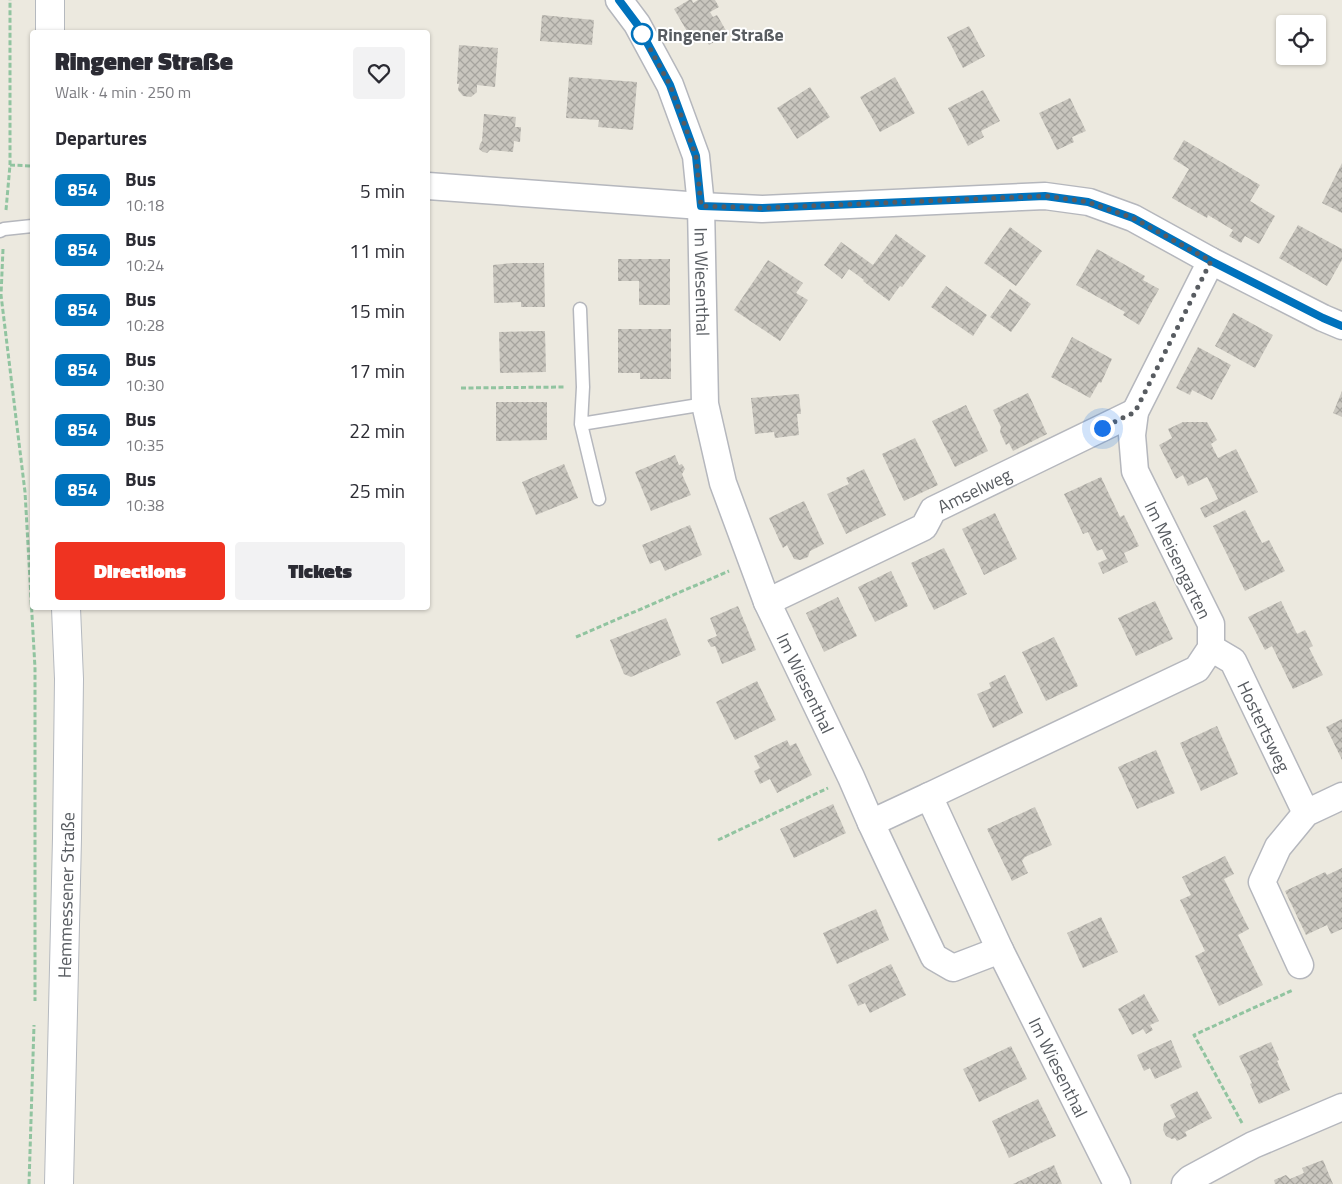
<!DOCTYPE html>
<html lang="en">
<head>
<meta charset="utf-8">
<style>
  body { margin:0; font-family:"Titillium Web",sans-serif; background:#f2f2f3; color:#2b2b33; height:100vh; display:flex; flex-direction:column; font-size:19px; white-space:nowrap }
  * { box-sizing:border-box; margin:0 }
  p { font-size:16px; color:#7c7c81 }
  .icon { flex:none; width:28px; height:28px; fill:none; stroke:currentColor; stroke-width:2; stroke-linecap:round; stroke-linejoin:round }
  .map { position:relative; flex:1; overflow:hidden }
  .panel { position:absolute; left:30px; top:30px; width:400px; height:580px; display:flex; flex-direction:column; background:#fff; border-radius:5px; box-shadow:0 1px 4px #0004 }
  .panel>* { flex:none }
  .badge { padding:0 10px; border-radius:8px; font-size:18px; line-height:32px }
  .tools { position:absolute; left:1276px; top:15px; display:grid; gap:10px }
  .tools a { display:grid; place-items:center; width:50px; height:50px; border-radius:5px; background:#fff; box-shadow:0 1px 4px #0004; font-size:25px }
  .you { position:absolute; width:25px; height:25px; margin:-12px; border:4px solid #fff; border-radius:50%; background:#1a73e8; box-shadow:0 0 0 8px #1a73e833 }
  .map>.badge { position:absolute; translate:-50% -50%; box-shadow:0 0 0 2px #fff }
  h2 { padding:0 25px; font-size:19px; line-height:45px }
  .round { display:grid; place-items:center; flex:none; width:52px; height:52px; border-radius:5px; background:#f2f2f3 }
  .head { display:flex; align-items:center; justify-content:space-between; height:85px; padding:0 25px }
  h1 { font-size:24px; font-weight:800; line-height:38px }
  .button { display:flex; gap:10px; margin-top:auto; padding:10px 25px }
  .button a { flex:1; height:58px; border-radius:5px; background:#ef3321; color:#fff; font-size:20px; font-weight:800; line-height:58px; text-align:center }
  .button a+a { background:#f2f2f3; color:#2b2b33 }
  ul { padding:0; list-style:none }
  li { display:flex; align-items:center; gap:15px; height:60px; padding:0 25px }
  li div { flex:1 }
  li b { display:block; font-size:19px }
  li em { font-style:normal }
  li .badge { min-width:55px; font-weight:700; text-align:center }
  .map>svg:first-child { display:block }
</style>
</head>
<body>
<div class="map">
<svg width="1342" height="1184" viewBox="0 0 1342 1184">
  <defs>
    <pattern id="building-cross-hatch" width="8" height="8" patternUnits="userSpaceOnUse" patternTransform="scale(1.25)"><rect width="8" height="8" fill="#c9c6be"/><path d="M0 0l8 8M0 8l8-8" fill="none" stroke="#a6a49e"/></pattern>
  </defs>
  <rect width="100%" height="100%" fill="#ece9df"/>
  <path fill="url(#building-cross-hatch)" d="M689 0H692L693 3 698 0H715L719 7 710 12 713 17 717 15 728 34 709 45 704 37 694 43 674 9Z
    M542 15 594 20 592 45 540 41Z
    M969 26 985 56 963 68 947 37Z
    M459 45 498 48 495 87 477 85V92L471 97 463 96 458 90 459 84H457Z
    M569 77 637 82 633 130 598 127 599 120 566 118Z
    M895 77 915 113 880 132 860 97Z
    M810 87 830 117 797 139 777 108Z
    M983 90 1000 121 981 131 984 137 968 146 948 108Z
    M1070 98 1086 131 1072 137 1074 142 1057 150 1039 113Z
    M484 114 516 117 515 127H521L520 142 514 141 513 152 490 150 487 153 483 152 479 149 480 144 482 141Z
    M1184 140 1260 185 1250 201 1275 216 1259 244 1245 236 1241 243 1229 236 1233 230 1208 215 1207 218 1172 198 1189 169 1173 159Z
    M1342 163V213L1322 203Z
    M1298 225 1342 249V260L1327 286 1279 258Z
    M1010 227 1042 251 1016 286 984 263Z
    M896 234 926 256 902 287 900 286 889 301 863 281 864 280 849 269 842 279 824 265 841 242 873 265Z
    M1097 249 1145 276 1143 280 1159 289 1139 325 1123 315 1125 312 1076 285Z
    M618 259H670V305H639V281H618Z
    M768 260 803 283 796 293 808 300 780 341 734 310Z
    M512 263H544L545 307H521V302L494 303 493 265Z
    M946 286 987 315 973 336 931 307Z
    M1010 289 1031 304 1011 332 990 317Z
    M1233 313 1273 335 1255 368 1215 346Z
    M618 329H671V379H640V373H618Z
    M545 331 546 372 500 373 499 332Z
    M1072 337 1112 359 1101 383 1099 382 1090 398 1051 377Z
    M1198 347 1231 365 1212 400 1192 390 1190 395 1176 388Z
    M1342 391V417L1333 413Z
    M1028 393 1047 434 1013 451 1009 443 1006 445 1000 432 1001 427 993 410Z
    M799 394 801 414H797L799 435 775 438 774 432 755 434 751 398Z
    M496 402H547V440L496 441Z
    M966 405 988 451 955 467 932 421Z
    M1183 422H1207L1217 440 1211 444 1218 458 1236 449 1258 492 1205 518 1200 508 1218 499 1207 477 1188 486 1183 475 1176 479 1159 445 1172 438 1168 429Z
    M915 438 938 485 904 501 882 454Z
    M675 455 679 465 682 464 685 469 682 474 691 495 651 511 635 472Z
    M564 464 578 498 536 515 522 482Z
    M864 469 886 515 846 534 827 494 849 484 846 478Z
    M1101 477 1120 517 1124 515 1139 546 1124 553 1128 562 1103 574 1098 563 1107 559 1102 549 1097 551 1088 532 1083 534 1064 494Z
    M804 501 824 544 810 551 808 557 800 560 794 559 787 545 783 548 769 518Z
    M1245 510 1262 543 1269 540 1285 571 1245 591 1213 526Z
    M995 513 1017 559 984 575 962 529Z
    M690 525 702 555 665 571 660 560 650 564 642 545Z
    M944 548 967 594 934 610 911 563Z
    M891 571 908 606 875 622 858 587Z
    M838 597 857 636 824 652 806 613Z
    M1155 601 1173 639 1136 656 1118 618Z
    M1281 601 1297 634 1305 630 1313 646 1309 648 1323 675 1293 689 1272 646 1265 650 1248 617Z
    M738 606 756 650 722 664 715 646 711 647 707 640 717 636 710 618Z
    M666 618 681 655 631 677 624 674 610 640Z
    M1054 637 1078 686 1046 701 1022 652Z
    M1005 675 1023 713 993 728 977 694 991 688 989 683Z
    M757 681 776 720 735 740 716 702Z
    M1342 719V760L1326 727Z
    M1217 726 1238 774 1201 791 1180 743Z
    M787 740 790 746 796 743 812 775 777 793 770 779 760 784 754 771 760 768 754 756Z
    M1156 750 1175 793 1137 809 1118 767Z
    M833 804 846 833 794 858 780 829Z
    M1035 807 1052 845 1025 857 1022 861 1028 873 1012 881 987 829Z
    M1225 856 1234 874 1224 879 1249 929 1238 935 1263 985 1219 1006 1195 956 1205 951 1180 900 1191 895 1182 877Z
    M1342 868V929L1331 934 1327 925 1306 935 1285 891 1325 872 1327 875Z
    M876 909 889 940 837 964 823 933Z
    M1101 917 1118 952 1083 968 1067 933Z
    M891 964 906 995 870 1013 865 1003 858 1006 848 985Z
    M1144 994 1159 1021 1150 1025 1153 1030 1146 1034 1143 1029 1132 1035 1118 1009Z
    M1171 1040 1182 1067 1155 1079 1150 1068 1144 1071 1137 1055Z
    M1271 1042 1279 1060 1277 1061 1290 1090 1259 1104 1250 1084 1252 1083 1239 1056Z
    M1011 1046 1027 1079 979 1102 963 1069Z
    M1197 1091 1212 1118 1185 1132 1187 1136 1177 1141 1175 1138 1172 1139 1166 1136 1163 1130 1164 1123 1176 1117 1170 1105Z
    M1038 1099 1056 1136 1009 1158 992 1121Z
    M1323 1160 1333 1184H1275L1274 1180 1286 1175 1290 1179 1304 1173 1302 1168Z
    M1054 1165 1062 1184H1013Z"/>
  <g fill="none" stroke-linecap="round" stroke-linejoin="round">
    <defs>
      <path id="lane" d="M0 231 4 229 32 226
        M580 309 583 387 581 424 705 404
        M581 424 599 499"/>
      <g id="street">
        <path id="s1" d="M619 0 637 24 670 85 696 156 701 206 705 404 723 483 767 602 851 777 871 823 929 796 1000 950 1117 1184"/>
        <path d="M428 186 701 206 762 209 1045 196 1089 202 1133 218 1211 261 1323 318 1342 326"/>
        <path id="s2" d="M767 602 924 527 933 510 1135 412"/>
        <path id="s3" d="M1211 648 1233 661 1306 813"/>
        <path d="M929 796 1197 669 1211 648V624L1135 471 1132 435 1135 412 1211 261"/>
        <path d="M871 823 934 957 953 968 1000 950"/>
        <path d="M1300 965 1262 882 1278 847 1306 813 1342 796"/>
        <path d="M1185 1184 1190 1179 1253 1145 1342 1107"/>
      </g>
      <g id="secondary">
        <path d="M50 32V0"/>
        <path id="s4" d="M59 1184 67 838 69 679 66 608"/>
      </g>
    </defs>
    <use href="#lane" stroke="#b5b7bd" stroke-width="15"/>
    <use href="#street" stroke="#b5b7bd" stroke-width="29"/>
    <use href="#secondary" stroke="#b5b9bf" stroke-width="30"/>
    <path stroke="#91c4a0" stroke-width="3" stroke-dasharray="5 2.5" stroke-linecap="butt" d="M10 165 32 166
      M6 210 10 165V0
      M3 249 1 295 25 492 35 668V1001
      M461 388 565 387
      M576 637 729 571
      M718 840 828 788
      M1242 1123 1194 1035 1293 990
      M29 1184 34 1025"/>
    <use href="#lane" stroke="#fff" stroke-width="12"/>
    <use href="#street" stroke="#fff" stroke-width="26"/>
    <use href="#secondary" stroke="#fff" stroke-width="28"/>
  </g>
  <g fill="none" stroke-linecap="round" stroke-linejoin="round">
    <defs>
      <path id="line" d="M619 0 637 24 670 85 696 156 701 206 762 208 1045 196 1088 202 1133 218 1211 261 1323 318 1342 326"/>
    </defs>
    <use href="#line" stroke="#fff" stroke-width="11"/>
    <use href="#line" stroke="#0072bc" stroke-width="8"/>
    <path stroke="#585c61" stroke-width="5" stroke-dasharray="0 9" d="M642 34 670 85 696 156 701 206 762 208 1045 196 1088 202 1133 218 1211 261 1135 412 1102 428"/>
  </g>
  <circle fill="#fff" stroke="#0072bc" stroke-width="2.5" cx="642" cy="34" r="10"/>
  <g text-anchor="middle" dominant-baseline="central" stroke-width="4" stroke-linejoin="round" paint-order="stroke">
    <g font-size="18" font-weight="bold" fill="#585c61" stroke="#fff" text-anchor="start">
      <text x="657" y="34">Ringener Straße</text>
    </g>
    <g font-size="18" fill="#585c61" stroke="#fff">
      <text stroke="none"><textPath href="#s1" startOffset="301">Im Wiesenthal</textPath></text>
      <text stroke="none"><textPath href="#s2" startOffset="239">Amselweg</textPath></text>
      <text transform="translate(1178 560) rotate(64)">Im Meisengarten</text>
      <text stroke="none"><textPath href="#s1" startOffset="721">Im Wiesenthal</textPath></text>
      <text stroke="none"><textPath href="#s3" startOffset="98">Hostertsweg</textPath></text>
      <text stroke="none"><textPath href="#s4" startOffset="289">Hemmessener Straße</textPath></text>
      <text stroke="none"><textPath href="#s1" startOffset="1240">Im Wiesenthal</textPath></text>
    </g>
  </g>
</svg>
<div class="tools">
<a><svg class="icon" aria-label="locate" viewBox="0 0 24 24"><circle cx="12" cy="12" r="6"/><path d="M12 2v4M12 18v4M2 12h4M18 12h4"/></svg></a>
</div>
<div class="you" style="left:1102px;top:428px"></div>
<section class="panel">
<div class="head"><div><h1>Ringener Straße</h1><p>Walk · 4 min · 250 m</p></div><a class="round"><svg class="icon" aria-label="heart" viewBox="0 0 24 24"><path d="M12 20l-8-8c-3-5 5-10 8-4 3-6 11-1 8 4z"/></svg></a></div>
<h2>Departures</h2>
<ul>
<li><span class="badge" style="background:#0072bc;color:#fff">854</span><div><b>Bus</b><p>10:18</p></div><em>5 min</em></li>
<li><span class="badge" style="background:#0072bc;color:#fff">854</span><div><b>Bus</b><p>10:24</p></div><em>11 min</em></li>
<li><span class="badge" style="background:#0072bc;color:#fff">854</span><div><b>Bus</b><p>10:28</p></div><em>15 min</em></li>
<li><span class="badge" style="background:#0072bc;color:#fff">854</span><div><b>Bus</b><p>10:30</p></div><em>17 min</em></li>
<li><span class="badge" style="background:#0072bc;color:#fff">854</span><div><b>Bus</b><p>10:35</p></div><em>22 min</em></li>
<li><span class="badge" style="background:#0072bc;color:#fff">854</span><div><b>Bus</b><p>10:38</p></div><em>25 min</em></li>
</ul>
<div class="button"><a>Directions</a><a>Tickets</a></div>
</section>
</div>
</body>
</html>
